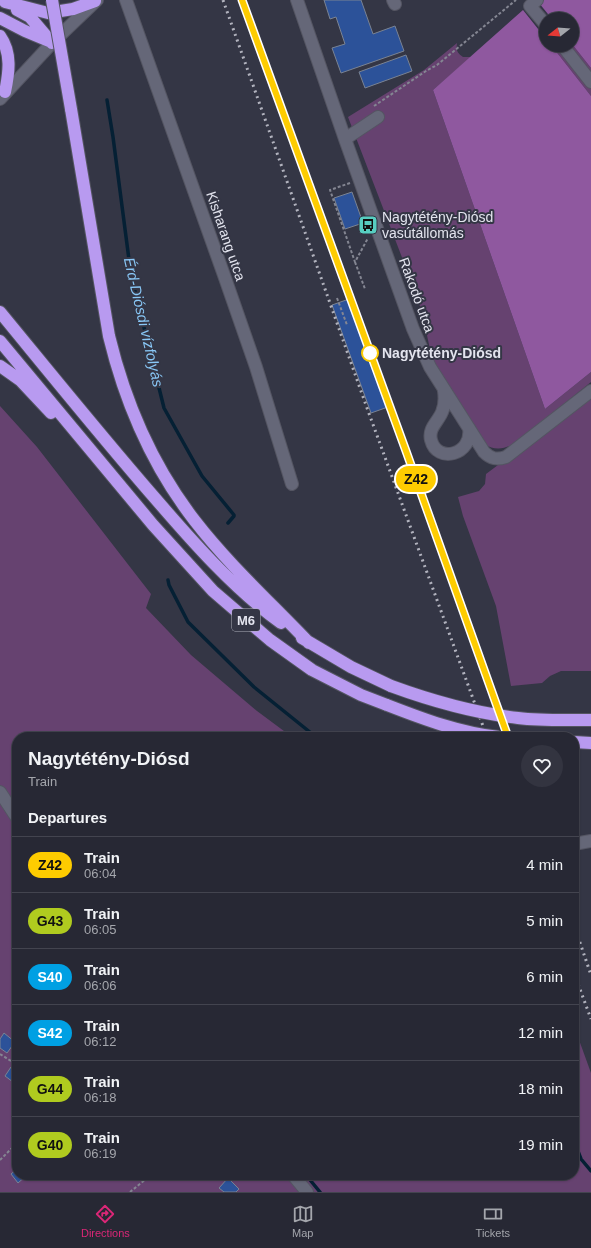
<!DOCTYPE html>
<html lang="en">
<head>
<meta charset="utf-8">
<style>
  body { margin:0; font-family:Arial,sans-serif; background:#333440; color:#f1f3f6; height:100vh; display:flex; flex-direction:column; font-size:15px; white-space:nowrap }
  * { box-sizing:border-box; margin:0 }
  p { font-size:13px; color:#a4a6ac }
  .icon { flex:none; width:22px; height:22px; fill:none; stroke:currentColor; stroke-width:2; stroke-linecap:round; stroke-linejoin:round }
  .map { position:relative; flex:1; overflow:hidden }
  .side { position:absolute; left:12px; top:732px; width:567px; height:448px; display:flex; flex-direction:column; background:#272834; border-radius:16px; box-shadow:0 1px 3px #0004,0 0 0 1px #43444f }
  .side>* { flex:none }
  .badge { padding:0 8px; border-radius:13px; font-size:14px; line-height:26px }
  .needle { width:26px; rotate:253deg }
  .tools { position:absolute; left:539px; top:12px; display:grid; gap:8px }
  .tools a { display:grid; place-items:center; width:40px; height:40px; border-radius:50%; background:#272834; box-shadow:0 1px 3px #0004,0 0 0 1px #43444f; font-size:20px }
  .map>.badge { position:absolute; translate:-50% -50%; box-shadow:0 0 0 2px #fff }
  h2 { padding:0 16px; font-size:15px; line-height:36px }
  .round { display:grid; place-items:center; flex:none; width:42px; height:42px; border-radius:21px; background:#333440 }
  .overview { display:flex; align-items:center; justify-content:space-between; height:68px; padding:0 16px }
  h1 { font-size:19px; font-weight:700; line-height:30px }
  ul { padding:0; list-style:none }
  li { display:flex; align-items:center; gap:12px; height:56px; padding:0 16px; border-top:1px solid #43444f }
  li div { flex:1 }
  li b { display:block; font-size:15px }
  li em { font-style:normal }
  li .badge { min-width:44px; font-weight:700; text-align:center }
  .dock { display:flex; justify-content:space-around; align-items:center; height:56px; border-top:1px solid #43444f; background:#272834; font-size:11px; color:#a4a6ac }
  .dock a { display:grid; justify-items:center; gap:2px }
  .dock .active { color:#db2777 }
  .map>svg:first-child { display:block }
</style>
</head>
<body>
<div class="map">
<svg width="591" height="1192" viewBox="0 0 591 1192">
  <rect width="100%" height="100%" fill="#343645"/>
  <path fill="#664270" d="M457 43C456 50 457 53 463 57H471L433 90 545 409 591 372V382L514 444C504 449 495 451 484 444L440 376 431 354 422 312 408 273 348 117 424 70Z
    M572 44 591 68V96L551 45Z
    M591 395V671H561L550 676 542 683 511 686 496 606 463 516 458 497 479 491 485 484 486 474Z
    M0 406 37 447 151 594 146 608 191 655 257 711 292 737H17V1175H574V1026L591 1073V1192H0Z"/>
  <path fill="#8f589f" d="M543 0H591V68L572 44V19H552L539 3Z
    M523 10 546 39V45H551L591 96V372L545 409 433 90Z"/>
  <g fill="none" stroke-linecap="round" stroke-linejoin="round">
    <path stroke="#052034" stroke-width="3.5" d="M107 100 113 137 131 275 164 408 202 476 234 515V516L228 523
      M168 580 169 585 188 622 254 687 316 737
      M574 1141 581 1159 591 1171
      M306 1175 320 1192"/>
  </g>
  <path fill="#2c5299" stroke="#7a8393" d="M324 0H361L373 34 395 26 404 51 341 73 332 48 345 44 336 17 330 19Z
    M406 55 412 71 365 88 359 72Z
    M352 192 363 223 345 229 334 198Z
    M349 299 388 407 371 413 332 305Z
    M4 1033 15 1042 7 1053 0 1048V1039Z
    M11 1067 17 1071V1085L5 1076Z
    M17 1169V1175H27L18 1183 11 1174Z
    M228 1178 239 1189 236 1192H224L219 1188Z"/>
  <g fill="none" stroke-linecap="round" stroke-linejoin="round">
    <defs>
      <path id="minor" d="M126 0 225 278 256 367 292 484
        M297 0 345 139 413 329 430 367 484 452C491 459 497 460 506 457L591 391
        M393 0 395 4
        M537 0 530 6 546 25
        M562 45 591 82
        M0 99 52 43 97 0
        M345 139 378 117
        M444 391C445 398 445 405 442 412 438 422 428 428 431 440 437 464 473 455 469 428
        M0 792 17 818
        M574 844 591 841
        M293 1175 307 1192"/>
      <path id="highway" d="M5 2 48 13 73 9 95 1
        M17 10 30 17 52 43
        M0 18 25 31 49 41
        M0 36C12 53 9 73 5 92
        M71 109 109 336C125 402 153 467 195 521 229 565 271 603 309 643
        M0 312C51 374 101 436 154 497 191 540 234 589 281 623
        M0 341 153 525 213 591 270 640 312 670 361 695 387 705
        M0 366 20 380 51 413
        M302 638 351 667 391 686
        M574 742 591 743"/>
    </defs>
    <use href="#minor" stroke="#545562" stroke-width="14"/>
    <use href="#highway" stroke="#545562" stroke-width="14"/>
    <path stroke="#848692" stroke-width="2" stroke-dasharray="3 2" stroke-linecap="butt" d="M374 106 426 71 437 65 516 0
      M350 183 330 190 355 262 368 238
      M355 262 365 289
      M337 298 347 325
      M0 1054 11 1061
      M0 1160 17 1143
      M130 1192 151 1175"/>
    <use href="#minor" stroke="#656778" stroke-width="12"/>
    <use href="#highway" stroke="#b89af0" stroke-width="12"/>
    <path stroke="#b2b3be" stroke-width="3" stroke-dasharray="2 4" stroke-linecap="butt" d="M223 0 367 408 487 737
      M242 0 416 478 508 737
      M574 925 591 975
      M574 973 591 1019"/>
    <defs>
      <path id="highway-bridge" d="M52 0 71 109
        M391 686C432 701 474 713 518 718 542 721 567 720 591 720
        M387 705C423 719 460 733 499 737"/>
    </defs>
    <use href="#highway-bridge" stroke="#545562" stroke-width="14" stroke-linecap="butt"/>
    <use href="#highway-bridge" stroke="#b89af0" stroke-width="12"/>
  </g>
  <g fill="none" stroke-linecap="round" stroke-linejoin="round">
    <defs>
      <path id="line" d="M242 0 406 451 508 737"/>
    </defs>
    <use href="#line" stroke="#fff" stroke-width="9"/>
    <use href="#line" stroke="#fecc00" stroke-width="6"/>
  </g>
  <defs>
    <symbol id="bus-square" viewBox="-11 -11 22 22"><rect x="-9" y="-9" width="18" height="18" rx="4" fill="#57cec1" stroke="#343645"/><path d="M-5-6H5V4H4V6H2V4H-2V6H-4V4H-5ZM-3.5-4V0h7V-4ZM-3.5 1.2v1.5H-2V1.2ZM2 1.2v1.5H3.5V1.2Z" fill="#111"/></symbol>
  </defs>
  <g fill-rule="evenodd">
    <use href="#bus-square" x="357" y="214" width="22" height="22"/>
  </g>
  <circle fill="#fff" stroke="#fecc00" stroke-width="2" cx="370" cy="353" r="8"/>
  <g text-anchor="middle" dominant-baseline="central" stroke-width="4" stroke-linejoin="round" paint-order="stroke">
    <rect fill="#343645" stroke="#aeb0bb" stroke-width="1" x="232" y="609" width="28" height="22" rx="3"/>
    <g font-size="13" font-weight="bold" fill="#e3e4ee">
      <text x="246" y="620">M6</text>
    </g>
    <g font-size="14" fill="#e3e4ee" stroke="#343645" text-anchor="start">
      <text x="382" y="217">Nagytétény-Diósd<tspan x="382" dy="16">vasútállomás</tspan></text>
    </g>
    <g font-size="14" fill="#e3e4ee" stroke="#343645">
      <text transform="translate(226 236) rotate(71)">Kisharang utca</text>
      <text transform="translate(417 295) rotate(70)">Rakodó utca</text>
    </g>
    <g font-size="14" font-weight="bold" fill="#e3e4ee" stroke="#343645" text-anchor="start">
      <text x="382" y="353">Nagytétény-Diósd</text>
    </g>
    <g font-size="15" font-style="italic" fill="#89c7f6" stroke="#343645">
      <text transform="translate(144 322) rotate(77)">Érd-Diósdi vízfolyás</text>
    </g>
  </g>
</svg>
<div class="tools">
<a><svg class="needle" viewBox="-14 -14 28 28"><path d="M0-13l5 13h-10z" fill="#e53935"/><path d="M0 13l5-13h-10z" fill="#a4a6ac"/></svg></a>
</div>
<b class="badge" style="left:416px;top:479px;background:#fecc00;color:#111">Z42</b>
<section class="side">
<div class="overview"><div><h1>Nagytétény-Diósd</h1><p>Train</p></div><a class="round"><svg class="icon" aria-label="heart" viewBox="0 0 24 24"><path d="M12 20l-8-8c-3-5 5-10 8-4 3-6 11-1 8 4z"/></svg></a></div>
<h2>Departures</h2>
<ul>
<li><span class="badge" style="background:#fecc00;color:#111">Z42</span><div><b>Train</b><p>06:04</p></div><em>4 min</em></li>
<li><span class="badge" style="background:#b0cb1f;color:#111">G43</span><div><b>Train</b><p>06:05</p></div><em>5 min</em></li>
<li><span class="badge" style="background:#00a0e3;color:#fff">S40</span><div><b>Train</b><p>06:06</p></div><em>6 min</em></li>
<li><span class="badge" style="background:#00a0e3;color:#fff">S42</span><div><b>Train</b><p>06:12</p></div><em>12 min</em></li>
<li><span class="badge" style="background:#b0cb1f;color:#111">G44</span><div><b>Train</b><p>06:18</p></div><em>18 min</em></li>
<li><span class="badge" style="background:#b0cb1f;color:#111">G40</span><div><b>Train</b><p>06:19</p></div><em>19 min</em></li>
</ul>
</section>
</div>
<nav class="dock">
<a class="active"><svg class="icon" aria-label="directions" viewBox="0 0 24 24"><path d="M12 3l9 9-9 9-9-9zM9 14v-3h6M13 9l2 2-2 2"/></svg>Directions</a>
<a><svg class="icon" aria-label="map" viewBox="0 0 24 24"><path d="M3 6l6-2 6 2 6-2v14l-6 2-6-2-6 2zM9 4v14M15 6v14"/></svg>Map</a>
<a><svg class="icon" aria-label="tickets" viewBox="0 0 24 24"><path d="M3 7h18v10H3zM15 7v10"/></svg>Tickets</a>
</nav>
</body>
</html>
